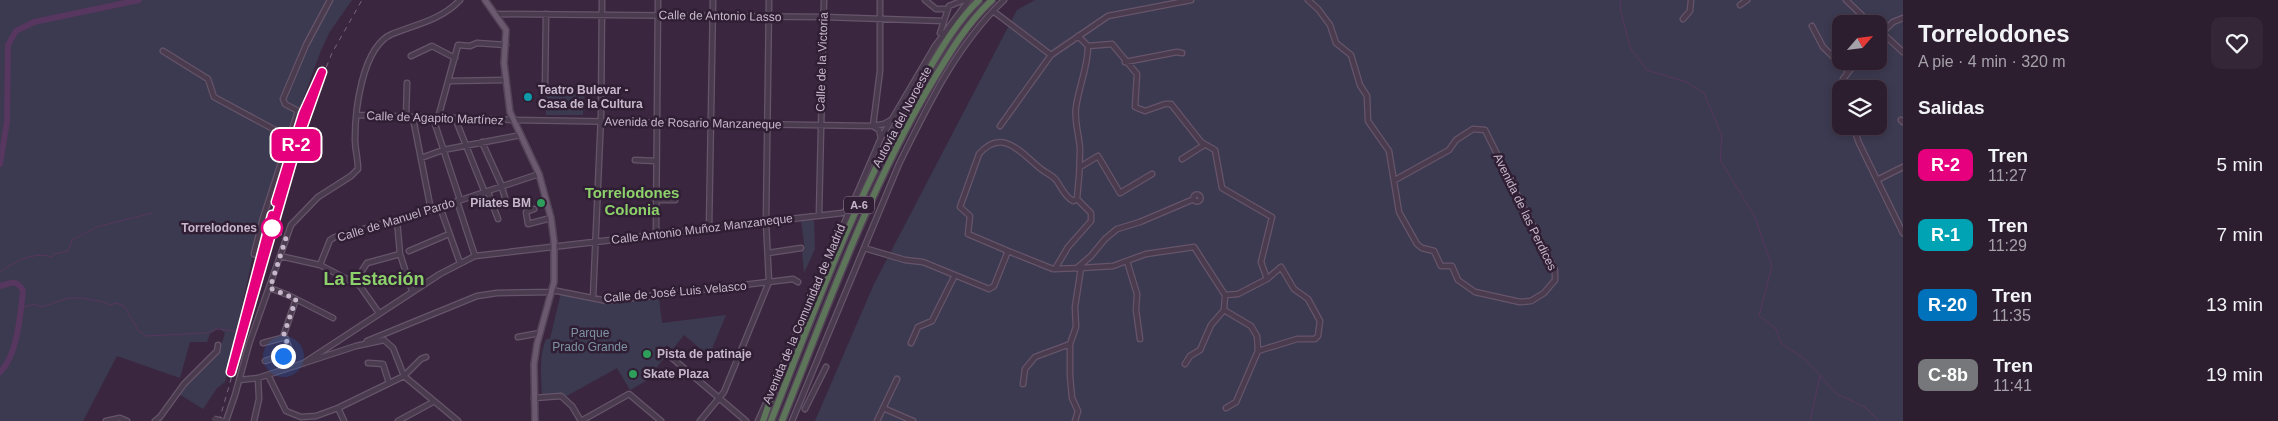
<!DOCTYPE html>
<html lang="es">
<head>
<meta charset="utf-8">
<style>
  body { margin:0; font-family:Helvetica,sans-serif; background:#342637; color:#f1f3f6; height:100vh; display:flex; flex-direction:column; font-size:19px; white-space:nowrap }
  * { box-sizing:border-box; margin:0 }
  p { font-size:16px; color:#a6a2aa }
  .icon { flex:none; width:28px; height:28px; fill:none; stroke:currentColor; stroke-width:2; stroke-linecap:round; stroke-linejoin:round }
  .map { position:relative; flex:1; overflow:hidden }
  .details { display:flex; flex-direction:column; background:#2c1d2f; width:375px }
  .details>* { flex:none }
  .badge { padding:0 10px; border-radius:8px; font-size:18px; line-height:32px }
  .needle { width:32px; rotate:62deg }
  .fabs { position:absolute; left:1832px; top:15px; display:grid; gap:10px }
  .fabs a { display:grid; place-items:center; width:55px; height:55px; border-radius:10px; background:#2c1d2f; box-shadow:0 2px 8px #0003,0 0 0 1px #483b4b; font-size:25px }
  .you { position:absolute; width:25px; height:25px; margin:-12px; border:4px solid #fff; border-radius:50%; background:#1a73e8; box-shadow:0 0 0 8px #1a73e833 }
  .map>.badge { position:absolute; translate:-50% -50%; box-shadow:0 0 0 2px #fff }
  h2 { padding:0 15px; font-size:19px; line-height:45px }
  .round { display:grid; place-items:center; flex:none; width:52px; height:52px; border-radius:10px; background:#342637 }
  .summary { display:flex; align-items:center; justify-content:space-between; height:85px; padding:0 15px }
  h1 { font-size:24px; font-weight:600; line-height:38px }
  ul { padding:0; list-style:none }
  li { display:flex; align-items:center; gap:15px; height:70px; padding:0 15px }
  li div { flex:1 }
  li b { display:block; font-size:19px }
  li em { font-style:normal }
  li .badge { min-width:55px; font-weight:700; text-align:center }
  main { display:flex; flex:1; min-height:0 }
  .map>svg:first-child { display:block }
</style>
</head>
<body>
<main>
<div class="map">
<svg width="1903" height="421" viewBox="0 0 1903 421">
  <rect width="100%" height="100%" fill="#3a273f"/>
  <path fill="#3c3a50" fill-rule="evenodd" d="M0 0H352L329 33 320 53 264 206 225 382 217 388 203 409 179 394 219 352 225 333 219 328 210 334 207 342H190L180 378 117 356 83 421H0Z
    M1035 0H1903V421H815L874 284 1017 10ZM1841 24H1879V61H1841ZM1841 89H1879V126H1841Z
    M547 89 584 91 583 115H546Z
    M814 220 815 249 804 273 802 251 805 250 801 221Z
    M561 293 603 303 659 297 662 323 726 315 709 356 684 335 672 350 667 345 661 353 665 357 651 374V378L630 390 617 368 565 397 561 393 542 395C541 377 539 356 546 339H550Z"/>
  <g fill="none" stroke-linecap="round" stroke-linejoin="round">
    <path stroke="#57365f" stroke-width="1" d="M1621 0 1620 9 1631 49 1647 70 1686 82 1704 93 1722 136 1720 160 1755 217 1772 266 1759 316 1776 329 1781 343 1805 359 1837 394 1865 407 1879 421
      M0 272C15 262 33 251 52 257L54 254 68 251 72 240 97 227 152 213
      M21 308 34 304 42 307 68 298H82L104 302 110 305 117 303 124 306 138 330 146 336 207 333 217 329 236 331
      M1810 421 1820 376"/>
    <path stroke="#57365f" stroke-width="6" d="M0 164 7 122 8 45 16 31 34 22 139 0
      M0 286C12 283 15 279 23 290 21 312 17 357 0 372"/>
    <defs>
      <path id="minor" d="M925 0 936 9H947
        M1308 0 1318 9 1330 25 1336 43 1351 55 1360 85 1367 96 1368 121 1389 151 1399 212 1417 244 1422 248 1434 251 1441 266H1452L1458 280 1475 292 1520 302 1531 301 1544 293 1555 280V270L1485 130 1473 129 1456 140 1449 150 1395 180
        M1846 0 1871 24
        M1740 5 1747 0
        M993 11 1051 55 1108 16 1191 0
        M496 14 824 17 943 21
        M1683 19 1690 11 1691 0
        M1812 26 1823 47 1848 71
        M1879 30 1903 52
        M940 33 949 6 964 0
        M1879 36 1893 22 1903 18
        M1088 46 1112 44 1137 74 1135 107 1145 111 1165 104H1171L1201 142 1215 150 1222 188 1272 217 1261 262 1267 279
        M163 51 208 79 214 97 288 137
        M411 56 432 46 455 58
        M1125 62 1177 52 1182 53
        M449 81 506 80
        M545 87 546 14
        M1841 89 1843 79 1857 61
        M357 115 514 120 873 126 884 124 891 120
        M406 117 407 83
        M413 118 431 210
        M433 118 460 200
        M438 118 458 45 470 46 477 43 506 45
        M455 118 485 193
        M1901 120 1903 122
        M873 126 880 71V0
        M873 126 879 130 881 138
        M1000 126 1051 55
        M1853 126 1859 143 1903 233
        M482 142 501 184 507 205
        M421 158 443 150 521 135
        M1182 159 1204 145
        M635 160 656 161
        M1080 167 1098 156 1120 193 1152 174
        M1877 180 1903 167
        M488 192 498 219
        M1193.5 198a3.5 3.5 0 1 1 7 0a3.5 3.5 0 1 1-7 0Z
        M656 200H675
        M457 201 475 256
        M440 207 460 263
        M534 209 526 212 528 224 551 218
        M819 215 824 0
        M397 220 400 254 412 291
        M709 229 713 0
        M656 235 658 0
        M864 248 905 260 923 262 989 289 994 286 1008 251 1053 269 1081 268 1113 266 1146 254 1194 247 1225 295 1238 294 1267 279 1281 267 1294 289 1308 299 1320 321 1318 336 1315 339H1297L1258 351 1236 402 1226 408
        M409 251 449 234
        M1008 251 968 234 970 216 960 207 979 154C1003 127 1021 153 1041 169 1046 173 1052 175 1056 180 1062 188 1064 196 1073 201L1077 199C1079 182 1080 165 1080 149 1079 134 1074 121 1076 107 1079 86 1088 67 1088 46L1078 36
        M768 253 801 248
        M258 256 254 254 263 218 298 111 285 104 283 99 306 45 330 0
        M280 256 320 265 360 286 379 313
        M1127 261 1137 294 1136 310 1140 339
        M320 265 330 240 335 237 440 207 539 174
        M1077 268 1091 256 1105 239 1117 229 1140 222 1194 199
        M1055 269 1068 247 1091 221V213L1077 199
        M354 283 367 263 400 254
        M270 288 288 295 333 318
        M552 290 607 301 793 279 798 282
        M593 298 601 116 602 0
        M1224 310 1251 326 1257 336 1258 351
        M284 334 296 299
        M518 337 540 333
        M367 341 477 296 497 293 551 292
        M263 343 282 338
        M911 343 918 327 932 321 955 275
        M665 352 746 421
        M265 361 286 354 289 348 286 339
        M304 363 440 274 475 256 842 213 849 210
        M368 363 383 364 389 383
        M1185 364 1190 356 1200 350 1211 325 1224 310 1225 295
        M779 374 881 138 935 46 969 0
        M268 375 286 411 301 417 316 416 338 408 404 376 421 359 426 357
        M239 380 258 378 356 346 384 340 393 348 404 376 458 421
        M1023 384 1025 369 1035 357 1070 344
        M534 398 561 396 572 406 581 421
        M338 408 344 421
        M883 408 913 421
        M805 409 826 367
        M106 421 120 418 127 421
        M155 421 160 417 184 384 217 351 218 345
        M226 421 235 395 249 344 291 225 318 197 351 176 358 169C358 159 355 149 355 139 355 110 362 47 392 34 417 24 441 20 460 0
        M254 421 259 399 258 378
        M398 421 433 402
        M581 421 629 394 661 421
        M700 421 724 392 769 282 766 222 769 0
        M758 421 768 399
        M792 421 899 164C927 107 957 44 1004 0
        M877 421 897 379
        M1075 421 1078 411 1072 398 1070 376V344L1076 327 1075 307 1081 268"/>
      <path id="major" d="M485 0 506 30 504 63 510 112 539 174 551 218 554 241V282L537 344 534 364 535 421"/>
      <path id="highway" d="M763 421 780 372
        M771 421C816 306 859 188 922 81 939 53 955 23 979 0
        M782 421C826 310 868 192 928 89 947 57 965 25 992 0"/>
    </defs>
    <use href="#minor" stroke="#66556a" stroke-width="7"/>
    <use href="#major" stroke="#544458" stroke-width="8"/>
    <use href="#highway" stroke="#534257" stroke-width="9"/>
    <use href="#minor" stroke="#4b3b4f" stroke-width="4.5"/>
    <use href="#major" stroke="#6b596f" stroke-width="5"/>
    <use href="#highway" stroke="#5d7558" stroke-width="6"/>
    <path stroke="#78647d" stroke-width="1" stroke-dasharray="5 5" stroke-linecap="butt" d="M219 421 307 115 332 53 362 0"/>
    <defs>
      <path id="minor-bridge" d="M214 419 222 421"/>
    </defs>
    <use href="#minor-bridge" stroke="#66556a" stroke-width="7" stroke-linecap="butt"/>
    <use href="#minor-bridge" stroke="#4b3b4f" stroke-width="4.5"/>
  </g>
  <g fill="none" stroke-linecap="round" stroke-linejoin="round">
    <defs>
      <path id="line" d="M272 215 231 372 300 134 322 72 303 114 276 202"/>
    </defs>
    <use href="#line" stroke="#fff" stroke-width="11"/>
    <use href="#line" stroke="#e6007e" stroke-width="8"/>
    <path stroke="#c7b7ca" stroke-width="5" stroke-dasharray="0 9" d="M272 228 286 238 270 288 296 299 284 334 287 336 286 339 289 348 283 356"/>
  </g>
  <circle fill="#0f9aa8" stroke="#301f34" stroke-width="2" cx="528" cy="97" r="5"/>
  <g fill="#2e9e5b" stroke="#301f34" stroke-width="2">
    <circle cx="541" cy="203" r="5"/>
    <circle cx="647" cy="354" r="5"/>
    <circle cx="633" cy="374" r="5"/>
  </g>
  <circle fill="#fff" stroke="#e6007e" stroke-width="2.5" cx="272" cy="228" r="10"/>
  <g text-anchor="middle" dominant-baseline="central" stroke-width="5" stroke-linejoin="round" paint-order="stroke">
    <rect fill="#301f34" stroke="#9a899d" stroke-width="1" x="844" y="196.5" width="30" height="17" rx="4"/>
    <g font-size="11" font-weight="bold" fill="#c7b7ca">
      <text x="859" y="205">A-6</text>
    </g>
    <g font-size="12" fill="#c7b7ca" stroke="#301f34">
      <text transform="translate(720 16) rotate(1)">Calle de Antonio Lasso</text>
      <text transform="translate(822 62) rotate(-88)">Calle de la Victoria</text>
      <text transform="translate(902 117) rotate(-62)">Autovía del Noroeste</text>
      <text transform="translate(435 118) rotate(2)">Calle de Agapito Martínez</text>
      <text transform="translate(693 123) rotate(1)">Avenida de Rosario Manzaneque</text>
      <text transform="translate(1525 212) rotate(64)">Avenida de las Perdices</text>
      <text transform="translate(396 220) rotate(-17)">Calle de Manuel Pardo</text>
      <text transform="translate(702 229) rotate(-7)">Calle Antonio Muñoz Manzaneque</text>
      <text transform="translate(675 292) rotate(-5)">Calle de José Luis Velasco</text>
      <text transform="translate(804 314) rotate(-67)">Avenida de la Comunidad de Madrid</text>
    </g>
    <g font-size="12" font-weight="bold" fill="#c7b7ca" stroke="#301f34" text-anchor="start">
      <text x="538" y="90">Teatro Bulevar -<tspan x="538" dy="14">Casa de la Cultura</tspan></text>
      <text x="531" y="203" text-anchor="end">Pilates BM</text>
      <text x="657" y="354">Pista de patinaje</text>
      <text x="643" y="374">Skate Plaza</text>
    </g>
    <g font-size="12" font-weight="bold" fill="#c7b7ca" stroke="#301f34" text-anchor="end">
      <text x="257" y="228">Torrelodones</text>
    </g>
    <g font-size="12" fill="#7d92a3" stroke="#301f34">
      <text x="590" y="333">Parque<tspan x="590" dy="14">Prado Grande</tspan></text>
    </g>
    <g font-size="15" font-weight="bold" fill="#8dd16b" stroke="#301f34">
      <text x="632" y="192">Torrelodones<tspan x="632" dy="17">Colonia</tspan></text>
    </g>
    <g font-size="18" font-weight="bold" fill="#8dd16b" stroke="#301f34">
      <text x="374" y="279">La Estación</text>
    </g>
  </g>
</svg>
<div class="fabs">
<a><svg class="needle" viewBox="-14 -14 28 28"><path d="M0-13l5 13h-10z" fill="#e53935"/><path d="M0 13l5-13h-10z" fill="#a6a2aa"/></svg></a>
<a><svg class="icon" aria-label="layers" viewBox="0 0 24 24"><path d="M12 4l9 5-9 5-9-5zM3 14l9 5 9-5"/></svg></a>
</div>
<div class="you" style="left:283px;top:356px"></div>
<b class="badge" style="left:296px;top:145px;background:#e6007e;color:#fff">R-2</b>
</div>
<section class="details">
<div class="summary"><div><h1>Torrelodones</h1><p>A pie · 4 min · 320 m</p></div><a class="round"><svg class="icon" aria-label="heart" viewBox="0 0 24 24"><path d="M12 20l-8-8c-3-5 5-10 8-4 3-6 11-1 8 4z"/></svg></a></div>
<h2>Salidas</h2>
<ul>
<li><span class="badge" style="background:#e6007e;color:#fff">R-2</span><div><b>Tren</b><p>11:27</p></div><em>5 min</em></li>
<li><span class="badge" style="background:#00a3b4;color:#fff">R-1</span><div><b>Tren</b><p>11:29</p></div><em>7 min</em></li>
<li><span class="badge" style="background:#0072bc;color:#fff">R-20</span><div><b>Tren</b><p>11:35</p></div><em>13 min</em></li>
<li><span class="badge" style="background:#76777a;color:#fff">C-8b</span><div><b>Tren</b><p>11:41</p></div><em>19 min</em></li>
</ul>
</section>
</main>
</body>
</html>
